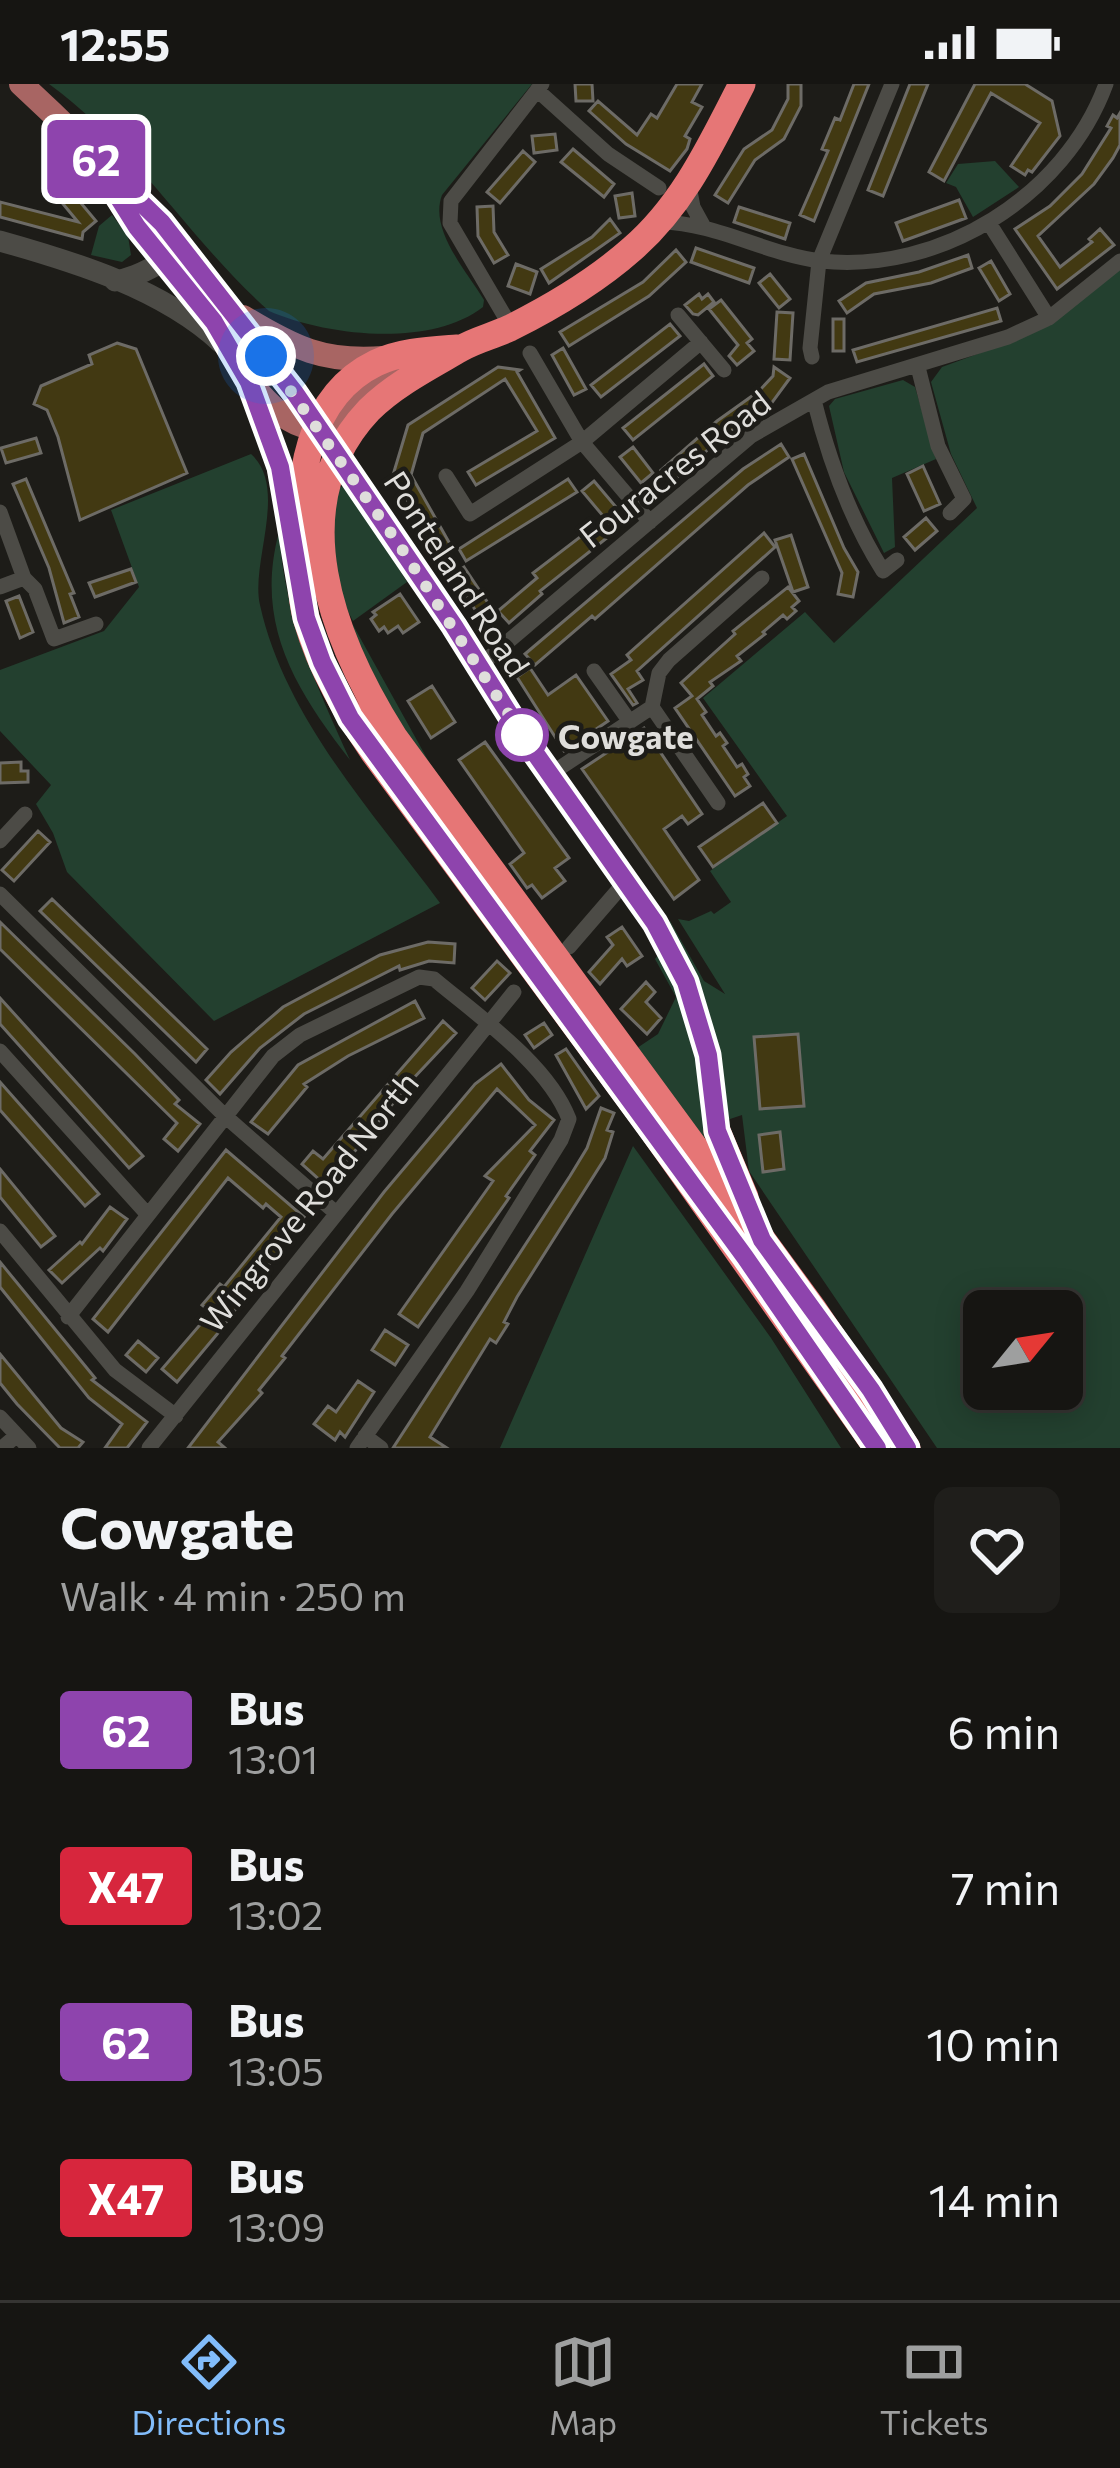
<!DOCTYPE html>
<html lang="en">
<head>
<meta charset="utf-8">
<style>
  body { margin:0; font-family:Commissioner,sans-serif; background:#1f1e1b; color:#f1f3f6; height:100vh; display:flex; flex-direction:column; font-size:45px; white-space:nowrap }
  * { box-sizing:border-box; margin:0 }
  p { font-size:39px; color:#9e9f9f }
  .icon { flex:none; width:66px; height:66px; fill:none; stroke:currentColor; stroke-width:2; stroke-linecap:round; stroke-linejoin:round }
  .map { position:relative; height:1364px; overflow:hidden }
  .panel { display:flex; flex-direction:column; background:#161512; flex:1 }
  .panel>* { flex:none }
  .badge { padding:0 24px; border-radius:9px; font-size:42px; line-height:78px }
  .needle { width:78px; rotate:60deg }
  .buttons { position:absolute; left:963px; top:1206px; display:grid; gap:24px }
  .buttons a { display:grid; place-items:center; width:120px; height:120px; border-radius:18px; background:#161512; box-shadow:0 6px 30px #0003,0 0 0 3px #353432; font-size:60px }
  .you { position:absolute; width:60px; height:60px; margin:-30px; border:9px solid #fff; border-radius:50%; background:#1a73e8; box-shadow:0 0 0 18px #1a73e833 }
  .map>.badge { position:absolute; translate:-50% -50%; box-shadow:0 0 0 6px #fff }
  .round { display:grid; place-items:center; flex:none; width:126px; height:126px; border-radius:18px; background:#1f1e1b }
  .summary { display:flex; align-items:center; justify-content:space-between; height:204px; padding:0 60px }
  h1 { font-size:57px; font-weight:700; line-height:90px }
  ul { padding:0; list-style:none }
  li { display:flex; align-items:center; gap:36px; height:156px; padding:0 60px }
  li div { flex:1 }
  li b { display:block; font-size:45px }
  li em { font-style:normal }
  li .badge { min-width:132px; font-weight:700; text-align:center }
  .status { display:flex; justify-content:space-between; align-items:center; height:84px; padding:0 60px; background:#161512; direction:ltr }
  .status svg { height:33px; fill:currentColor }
  .tab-bar { display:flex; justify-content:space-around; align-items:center; height:168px; border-top:3px solid #353432; background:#161512; font-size:33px; color:#9e9f9f }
  .tab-bar a { display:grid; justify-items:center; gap:6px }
  .tab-bar .current { color:#82bcfa }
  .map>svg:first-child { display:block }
</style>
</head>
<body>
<div class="status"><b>12:55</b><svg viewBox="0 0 49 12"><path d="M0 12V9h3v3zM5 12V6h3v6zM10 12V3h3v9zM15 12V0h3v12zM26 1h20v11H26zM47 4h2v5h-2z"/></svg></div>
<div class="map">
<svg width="1120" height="1364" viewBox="0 0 1120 1364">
  <rect width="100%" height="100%" fill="#1d1c18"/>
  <path fill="#23402f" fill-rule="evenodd" d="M49 0H532L442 111C429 146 466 186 484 216L483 223C430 264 327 252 269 227 190 157 135 62 49 0Z
    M995 77 1019 103 973 133 956 103 946 99 958 80Z
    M112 131 128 152 131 171 122 178 91 171 99 142Z
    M1120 185V1364H937L749 1087 742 1031 727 1036 722 1030C715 962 707 899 668 842L670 837 704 897 725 910 678 835 689 837 711 827 714 830 731 818 710 787 787 732 703 614 805 528 834 559 977 424 951 370 931 298 942 283 1010 258ZM984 1227H1062V1305H984Z
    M903 296 915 303 936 375 892 394 895 463 884 469 844 388 829 322 835 315Z
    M251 370C289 404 250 479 260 521 285 634 373 728 440 819L214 937 67 788 53 749 36 720 51 701 0 647V586L104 547 139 503 111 426Z
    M347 401 385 448 382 458 407 498 353 537C330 496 328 450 339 404Z
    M279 448C284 531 316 601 350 676 296 606 254 540 279 448Z
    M353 541 429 678 637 964 658 950 676 913 655 875 659 870 689 934 713 1067 399 647 349 544Z
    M633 1062 771 1254 841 1364H500Z"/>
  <path fill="#423912" stroke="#6d6b66" stroke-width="3" d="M575 0H592L593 17H576Z
    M677 0H702L692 18 702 23 685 52 690 55 687 65 670 87 626 60 589 27 598 17 637 51 651 30 657 34Z
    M788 0H801V22L784 55 755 76 728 119 715 111 744 65 772 46 788 15Z
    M854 0H869L814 137 800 131 828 67 822 65 835 34 840 36Z
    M910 0H928L883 112 868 106Z
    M975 0H1025L1052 17 1060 52 1032 88 1028 86 1025 91 1011 82 1040 39 991 9 944 97 929 88Z
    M1120 29V61L1113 74 1094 100 1038 152 1060 183 1092 158 1089 155 1100 145 1114 161 1057 205 1015 145 1050 122 1082 90 1111 44 1107 42 1113 31 1117 34Z
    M555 50 557 66 534 69 532 52Z
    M573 65 614 100 604 113 561 78Z
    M523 67 535 78 500 119 487 108Z
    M60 94 96 137 83 148 82 155 0 133V118L78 138 49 103Z
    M632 109 635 132 619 134 615 112Z
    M959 116 966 134 903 157 896 139Z
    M493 122 494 148 508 171 494 179 478 152 477 123Z
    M739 123 790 139 785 155 734 138Z
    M610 135 620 149 549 199 541 185 592 153Z
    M696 164 754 184 749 199 691 178Z
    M676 166 686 178 649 212 569 262 560 248 643 198Z
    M968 171 972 184 931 199 874 210 847 229 839 217 866 199 919 188Z
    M991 177 1010 210 999 217 979 184Z
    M516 180 537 188 530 210 508 202Z
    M770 190 790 215 779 224 759 199Z
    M699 210 702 215 708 210 714 218 698 231 693 230 685 221Z
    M721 216 752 255 747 259 754 267 737 281 729 272 738 261 709 225Z
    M997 224 1001 237 857 278 853 266Z
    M777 228 793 229 790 276 774 275Z
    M833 235H844V267H833Z
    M670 240 680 252 601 313 591 301Z
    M117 259 136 265 187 389 80 436 58 353 47 326 34 320 41 302 92 280 89 271Z
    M563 264 586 305 574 311 552 271Z
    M704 280 713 292 633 356 623 344Z
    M498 283 520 286 517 288 555 354 476 401 468 388 537 347 505 295 423 349 411 391 450 460 437 468 393 391 408 341Z
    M774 283 790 294 771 320 722 353 672 398 661 386 717 337 759 307 773 292Z
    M36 354 41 369 6 379 1 364Z
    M781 360 789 373 748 401 595 535 592 532 535 581 525 570 743 385Z
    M633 363 653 389 641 399 620 373Z
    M804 370 844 464 858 488 853 513 838 510 842 489 792 375Z
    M923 382 940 420 924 427 907 390Z
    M26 395 74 509 70 510 79 533 64 539 49 484 13 400Z
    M568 395 577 408 466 477 459 465Z
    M594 397 621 429 609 439 582 407Z
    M926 434 937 447 915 466 904 453Z
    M597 440 608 453 540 507 542 510 509 539 498 527 537 494 533 489Z
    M764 449 775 463 637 587 643 596 628 605 637 619 633 621 611 590 631 576 627 571Z
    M791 451 808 503 793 508 775 456Z
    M464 483 494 528 482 536 452 491Z
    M131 485 136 498 95 513 89 499Z
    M788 503 799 517 792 523 796 527 787 535 783 531 763 548 765 550 737 572 741 577 710 598 713 602 697 615 706 628 702 631 716 652 720 649 727 659 723 662 737 683 742 680 748 690 744 693 750 702 735 712 675 624 692 612 681 599 735 550 733 547Z
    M400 510 419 538 403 549 398 542 388 549 384 543 379 547 371 535 376 531 373 528Z
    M19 512 33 548 20 554 6 517Z
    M530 584 548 611 576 591 608 637 564 667 517 593Z
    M432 602 455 638 431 654 408 617Z
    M644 644 702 730 688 740 682 732 664 745 699 796 674 815 582 685Z
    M485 658 569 774 555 784 565 797 542 814 532 801 527 804 510 780 524 769 459 676Z
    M21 678V687H28V698L0 699V679Z
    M763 719 777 739 713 783 699 763Z
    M38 747 50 758 14 797 2 786Z
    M52 815 207 965 196 978 40 827Z
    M0 838 135 970 179 1016 175 1020 200 1040 178 1067 164 1055 177 1039 0 865Z
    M622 843 642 872 627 882 622 875 600 900 589 888 613 861 607 853Z
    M428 858 455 860 454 879 429 877 400 886 399 882 304 930 260 964 220 1010 206 996 231 968 283 923 380 871Z
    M497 877 510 889 485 916 472 904Z
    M646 898 655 908 646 918 661 934 647 950 621 925Z
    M0 914 143 1072 129 1084 0 940Z
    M415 917 424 934 348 972 304 1000 307 1003 268 1050 251 1038 298 981Z
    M443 937 456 949 410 998 343 1082 337 1078 321 1097 302 1080 313 1067 323 1075Z
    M544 939 552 951 534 964 525 951Z
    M798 950 804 1022 760 1025 754 953Z
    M566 965 599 1012 586 1025 556 971Z
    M501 980 529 1016 554 1036 530 1067 535 1071 506 1112 509 1114 418 1243 399 1230 493 1097 485 1092 535 1041 497 1005 392 1130 282 1272 285 1274 259 1306 262 1309 218 1358 225 1364H188L384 1108 475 1000Z
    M0 998 99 1110 85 1122 0 1026Z
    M601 1024 614 1029 607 1046 613 1048 605 1074 517 1213 504 1238 508 1240 496 1259 490 1255 430 1353 447 1364H393L570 1092 587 1064Z
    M780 1048 784 1085 763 1088 759 1051Z
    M226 1066 304 1133 218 1249 177 1298 162 1285 211 1228 202 1221 220 1200 224 1203 281 1133 266 1120 263 1124 228 1094 108 1248 93 1235Z
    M0 1085 55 1152 41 1163 0 1113Z
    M110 1123 127 1135 103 1167 100 1164 62 1199 49 1186 80 1158 82 1160Z
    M0 1178 95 1294 92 1296 147 1338 127 1364H105L122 1340 89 1314 0 1203Z
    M385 1246 408 1261 395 1281 372 1266Z
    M138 1257 158 1274 146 1288 126 1271Z
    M0 1270 61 1344 83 1358 78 1364H60L17 1320 0 1299Z
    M358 1297 374 1308 345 1353 340 1348 335 1356 314 1340 328 1322 336 1328Z"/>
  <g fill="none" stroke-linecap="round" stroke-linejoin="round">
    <path stroke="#4c4b46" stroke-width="15" d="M537 6 608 70 659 104
      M689 102 693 123 704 143
      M661 138C717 139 765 170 821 177 940 190 1065 112 1106 0
      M989 139 1049 234
      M678 231 724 286
      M511 243 450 139 451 117 542 0
      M530 269 582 358 650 438
      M812 273 810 264 819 177 892 0
      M918 283 938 362 964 415 950 429
      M814 316C829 376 850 435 883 487L897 476
      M338 374 673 870C700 927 709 985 717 1047
      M446 392 470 430 582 358 701 258
      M0 428 24 494 35 505 54 555 96 540
      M0 503 24 494
      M478 583 751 352 828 308 1008 253 1049 234 1120 177
      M594 587 630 638
      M652 623 718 719
      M549 691 652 623 659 589 669 576 762 494
      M0 757 25 730
      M0 810 225 1032 336 1129
      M569 863 626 797
      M0 967 148 1131
      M0 1147 115 1286 176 1332
      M68 1233 273 972 300 951 419 893 434 895C478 932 548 980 569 1035L561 1056 467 1207 357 1364
      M0 1333 29 1364
      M365 1352 381 1364
      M2 1364 16 1352
      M149 1364 514 908"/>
    <path stroke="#4c4b46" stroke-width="21" d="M0 157C75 178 163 205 221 259
      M115 197C145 192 156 177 180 173"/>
    <path stroke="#a86563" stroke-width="24" d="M21 0C145 113 243 233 337 372
      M91 70C123 134 175 183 216 242 259 303 281 374 291 448
      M243 233C294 264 324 279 384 274
      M259 309C339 399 345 282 417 281"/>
    <path stroke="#e67676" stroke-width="27" d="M742 0C711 60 684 120 632 165 597 196 552 223 510 244 493 252 475 256 460 265 429 283 394 301 369 326 278 422 334 558 394 653L814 1226 907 1364
      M457 264C430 266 401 267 376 279 306 313 298 396 300 464 301 489 300 513 307 537 321 586 346 627 374 669L648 1040 877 1364
      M717 1047 745 1113"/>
  </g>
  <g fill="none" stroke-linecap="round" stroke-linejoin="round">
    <defs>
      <path id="line" d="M877 1364 745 1173 350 634 322 578 306 534 280 383 249 298 214 238 137 143 91 70 162 139 295 309 454 542 523 652 655 839 686 898 708 971 717 1047 762 1156 871 1306 907 1364"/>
    </defs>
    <use href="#line" stroke="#fff" stroke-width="27"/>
    <use href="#line" stroke="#8e44ad" stroke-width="18"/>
    <path stroke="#dfdedb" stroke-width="12" stroke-dasharray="0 21.6" d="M266 272 398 459 522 651"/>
  </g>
  <circle fill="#fff" stroke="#8e44ad" stroke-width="6" cx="522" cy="651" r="24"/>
  <g text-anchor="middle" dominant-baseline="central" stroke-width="9" stroke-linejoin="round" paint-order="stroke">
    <g font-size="33" fill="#dfdedb" stroke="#1d1c18">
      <text transform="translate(674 384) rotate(-38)">Fouracres Road</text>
      <text transform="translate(458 489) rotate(57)">Ponteland Road</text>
      <text transform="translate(308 1117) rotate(-51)">Wingrove Road North</text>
    </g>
    <g font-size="33" font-weight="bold" fill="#dfdedb" stroke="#1d1c18" text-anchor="start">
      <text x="558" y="651">Cowgate</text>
    </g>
  </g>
</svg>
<div class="buttons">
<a><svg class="needle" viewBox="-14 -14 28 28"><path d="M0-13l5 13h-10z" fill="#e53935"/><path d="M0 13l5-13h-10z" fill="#9e9f9f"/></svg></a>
</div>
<div class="you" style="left:266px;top:272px"></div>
<b class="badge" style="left:96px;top:75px;background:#8e44ad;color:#fff">62</b>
</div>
<section class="panel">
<div class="summary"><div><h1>Cowgate</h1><p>Walk · 4 min · 250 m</p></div><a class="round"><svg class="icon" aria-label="heart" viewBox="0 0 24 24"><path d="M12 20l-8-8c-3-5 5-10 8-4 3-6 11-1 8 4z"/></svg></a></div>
<ul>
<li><span class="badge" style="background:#8e44ad;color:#fff">62</span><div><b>Bus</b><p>13:01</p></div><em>6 min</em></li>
<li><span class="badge" style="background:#d7263d;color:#fff">X47</span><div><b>Bus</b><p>13:02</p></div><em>7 min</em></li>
<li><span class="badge" style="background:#8e44ad;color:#fff">62</span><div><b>Bus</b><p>13:05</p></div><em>10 min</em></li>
<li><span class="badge" style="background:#d7263d;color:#fff">X47</span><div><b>Bus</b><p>13:09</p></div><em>14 min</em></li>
</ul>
</section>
<nav class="tab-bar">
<a class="current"><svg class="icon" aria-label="directions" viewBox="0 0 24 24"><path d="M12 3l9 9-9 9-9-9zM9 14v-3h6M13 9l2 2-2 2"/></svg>Directions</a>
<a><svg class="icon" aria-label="map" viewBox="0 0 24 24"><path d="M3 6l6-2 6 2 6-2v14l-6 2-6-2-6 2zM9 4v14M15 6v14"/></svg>Map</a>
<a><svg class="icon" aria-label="tickets" viewBox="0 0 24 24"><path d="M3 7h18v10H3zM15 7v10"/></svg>Tickets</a>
</nav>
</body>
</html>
